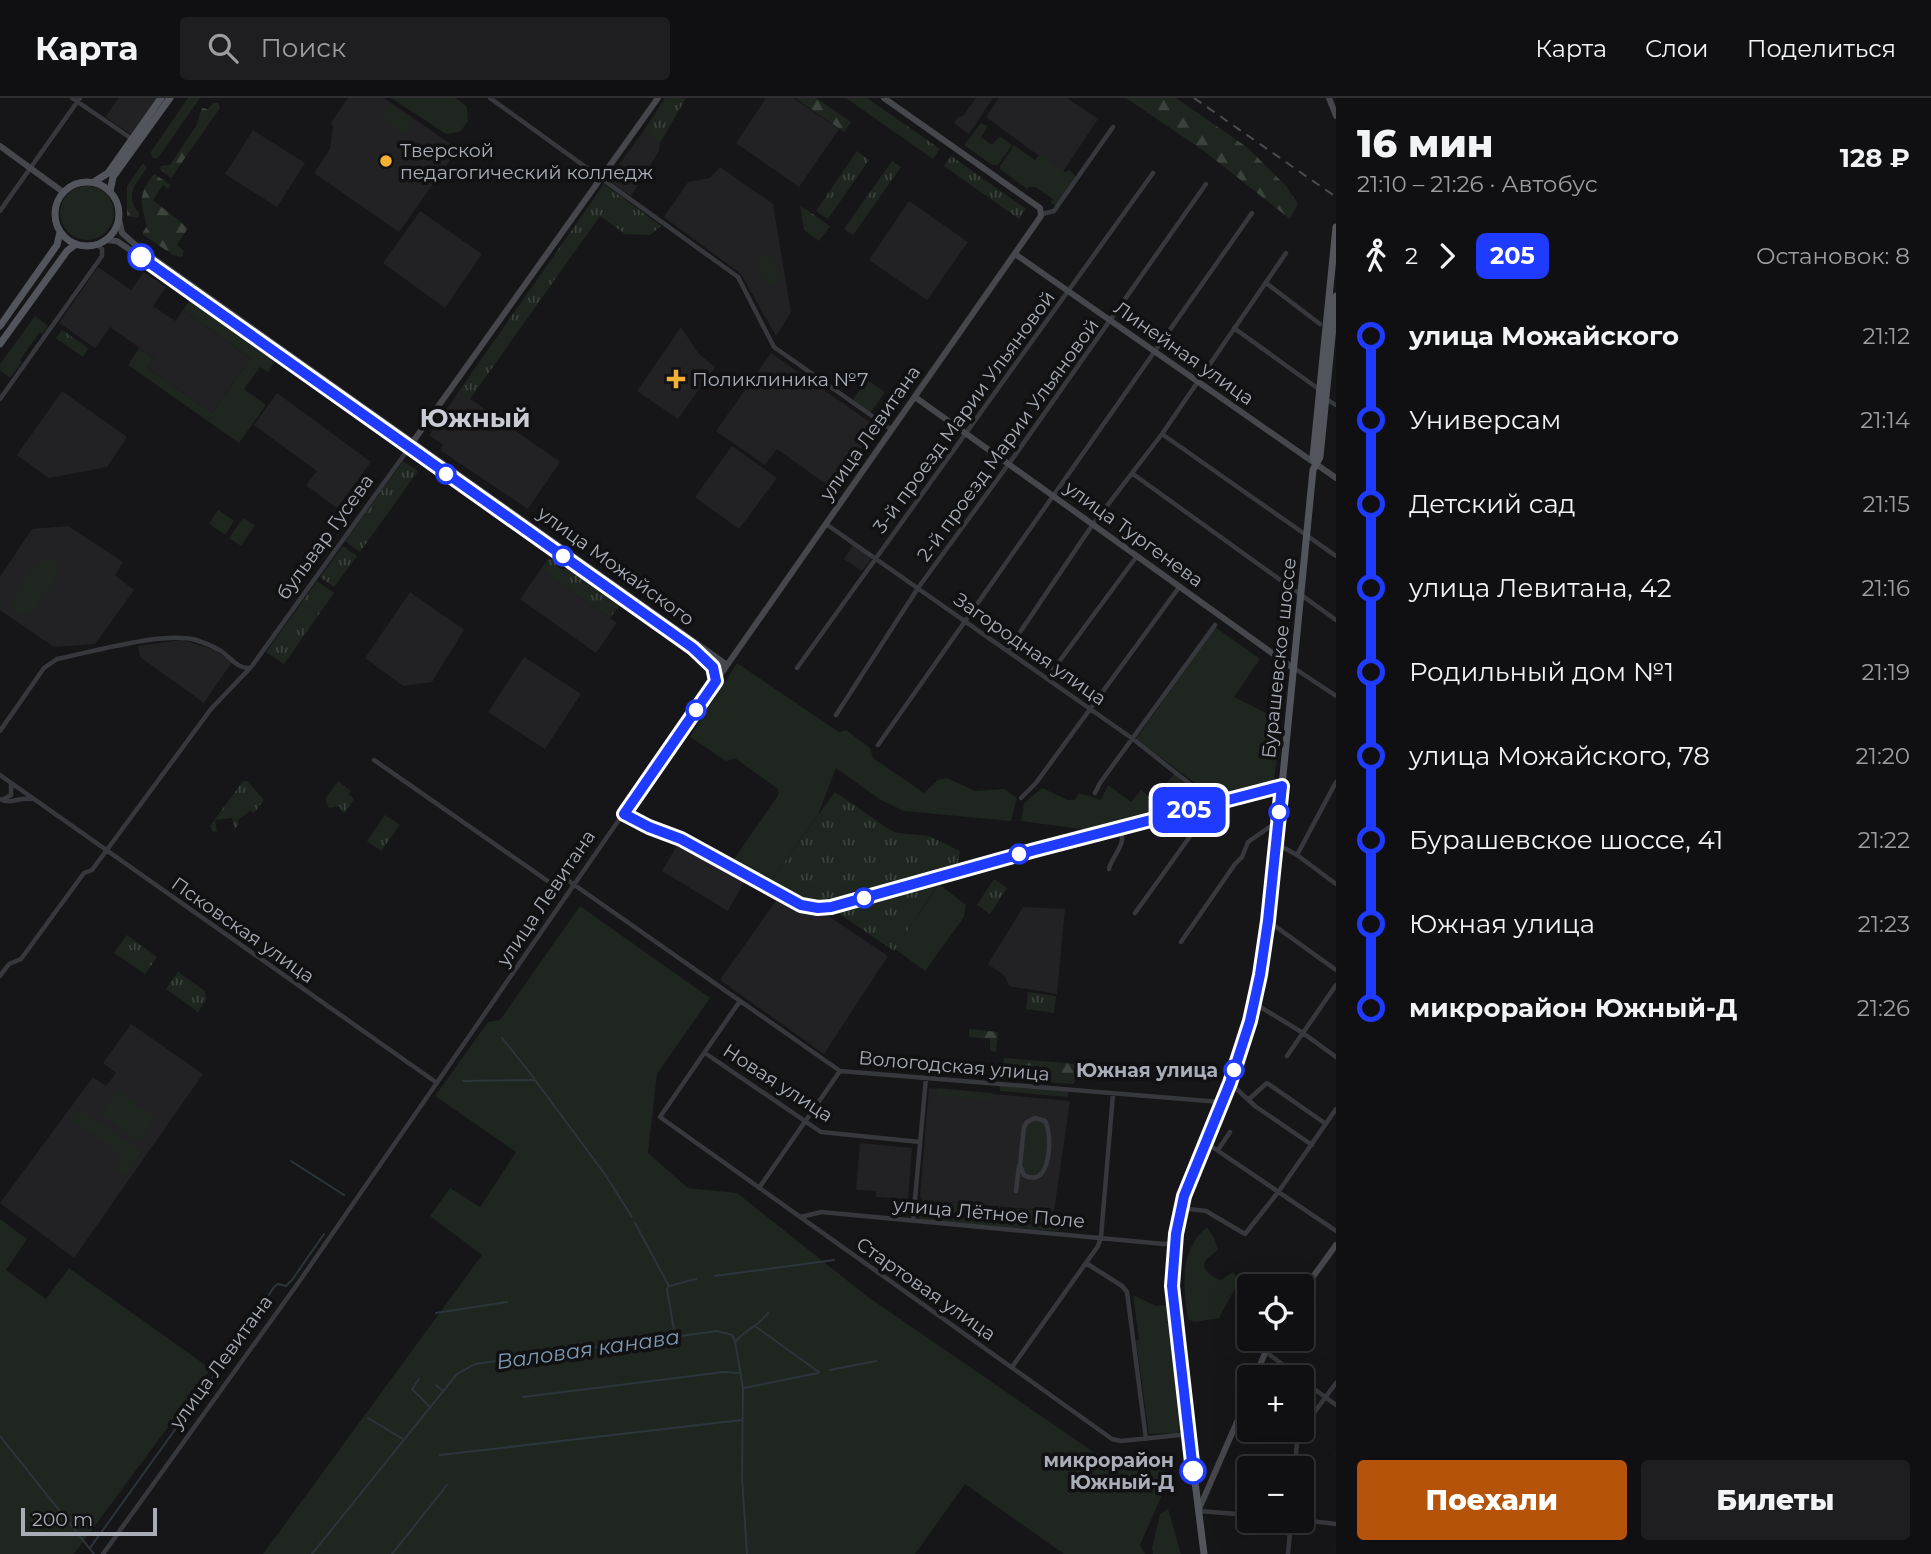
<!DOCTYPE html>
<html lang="ru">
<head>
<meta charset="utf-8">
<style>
  body { margin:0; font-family:Montserrat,sans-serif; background:#1e1e20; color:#f1f3f6; height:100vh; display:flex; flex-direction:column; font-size:26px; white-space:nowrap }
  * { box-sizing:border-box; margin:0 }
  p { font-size:23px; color:#9c9d9f }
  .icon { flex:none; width:38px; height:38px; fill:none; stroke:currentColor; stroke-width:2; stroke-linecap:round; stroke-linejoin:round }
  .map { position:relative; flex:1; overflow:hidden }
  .side { display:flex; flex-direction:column; background:#101012; width:595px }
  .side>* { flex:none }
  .badge { padding:0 14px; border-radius:10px; font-size:24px; line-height:46px }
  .fabs { position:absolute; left:1237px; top:1176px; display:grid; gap:14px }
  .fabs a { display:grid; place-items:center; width:77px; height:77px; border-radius:7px; background:#101012; box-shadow:0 7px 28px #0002,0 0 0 2px #303032; font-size:35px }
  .scale { position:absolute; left:21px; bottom:18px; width:136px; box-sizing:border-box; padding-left:7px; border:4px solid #a8adb8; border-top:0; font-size:19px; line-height:24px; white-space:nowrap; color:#a8adb8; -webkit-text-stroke:5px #111113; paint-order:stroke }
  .map>.badge { position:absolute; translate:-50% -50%; box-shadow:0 0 0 4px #fff }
  .legs { display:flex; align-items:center; gap:10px; height:77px; padding:0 21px; font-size:23px }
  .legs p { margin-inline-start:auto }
  .overview { display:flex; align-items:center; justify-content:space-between; height:119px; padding:0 21px }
  h1 { font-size:38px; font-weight:800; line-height:52px }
  .action { display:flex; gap:14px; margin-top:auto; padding:14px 21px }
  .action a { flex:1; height:80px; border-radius:7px; background:#b45309; color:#fff; font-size:28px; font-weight:800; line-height:80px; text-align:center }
  .action a+a { background:#1e1e20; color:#f1f3f6 }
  ul { padding:0 21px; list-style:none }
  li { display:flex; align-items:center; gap:24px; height:84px; font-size:26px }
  li i { display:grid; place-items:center; width:10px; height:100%; margin:0 9px; background:currentColor }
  li i::after { content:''; width:18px; height:18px; margin:-9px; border:5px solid; border-radius:50%; background:#101012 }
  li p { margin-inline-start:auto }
  li:first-child i { background:linear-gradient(#0000 50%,currentColor 0) }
  li:last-child i { background:linear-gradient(currentColor 50%,#0000 0) }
  header { display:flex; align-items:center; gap:42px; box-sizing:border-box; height:98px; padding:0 35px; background:#101012; border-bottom:2px solid #303032 }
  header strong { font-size:33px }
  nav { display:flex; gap:38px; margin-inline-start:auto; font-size:24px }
  .search { width:490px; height:63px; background:#1e1e20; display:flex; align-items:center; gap:18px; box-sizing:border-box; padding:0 24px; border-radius:7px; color:#9c9d9f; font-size:26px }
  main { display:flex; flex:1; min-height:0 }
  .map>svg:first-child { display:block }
</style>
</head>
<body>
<header>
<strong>Карта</strong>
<div class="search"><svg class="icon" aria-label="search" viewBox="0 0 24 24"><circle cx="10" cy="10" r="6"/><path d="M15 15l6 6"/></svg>Поиск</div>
<nav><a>Карта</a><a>Слои</a><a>Поделиться</a></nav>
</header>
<main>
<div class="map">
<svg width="1336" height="1456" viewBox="0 0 1336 1456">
  <defs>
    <pattern id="forest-firs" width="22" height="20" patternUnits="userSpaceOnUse" patternTransform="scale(1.75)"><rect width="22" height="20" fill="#1e261f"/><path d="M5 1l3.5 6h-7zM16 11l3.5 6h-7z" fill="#3c433d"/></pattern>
    <pattern id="park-tufts" width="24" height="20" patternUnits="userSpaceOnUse" patternTransform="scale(1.75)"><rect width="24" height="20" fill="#1e261f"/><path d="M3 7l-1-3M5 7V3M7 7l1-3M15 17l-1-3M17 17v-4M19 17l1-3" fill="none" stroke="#3c433d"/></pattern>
  </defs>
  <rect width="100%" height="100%" fill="#161618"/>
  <path fill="#222225" d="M119 0H158L132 37 105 19Z
    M348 0H384L458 51 399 134 314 75 330 51 333 29 331 25Z
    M766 0H793L839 31 799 89 736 45Z
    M976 0H993L969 36 954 25 957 20 963 18Z
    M999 0H1067L1098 21 1062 75 986 19Z
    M253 32 305 65 277 109 225 76Z
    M644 32 660 45 659 53 631 98 608 82Z
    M720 69 773 106 791 214 776 238 741 176 664 119 688 84 710 80Z
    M909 103 968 144 927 202 869 162Z
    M420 113 482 156 445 210 383 165Z
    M98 169 131 192 144 174 166 189 153 208 175 223 183 212 251 260 212 315 147 270 154 260 110 229 95 250 59 225Z
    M681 229 699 256 715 269 678 321 637 293Z
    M771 255 877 329 833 391 777 351 765 367 716 333Z
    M62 293 127 339 107 369 49 380 17 357Z
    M459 293 560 364 528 411 440 352 443 347 429 337Z
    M277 295 371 364 337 410 306 387 317 373 254 327Z
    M732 348 777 380 739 431 695 399Z
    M68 428 123 464 115 477 134 492 95 546 54 549 0 512V479L32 431Z
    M853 447 872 459 862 473 844 461Z
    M541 471 617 525 596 555 520 501Z
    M410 494 464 532 432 584 403 588 365 560Z
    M182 542 215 552 232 564 204 605 140 559 138 548Z
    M524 559 581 596 545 651 488 614Z
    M679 744 746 780 728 813 662 773Z
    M778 800 803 812 827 817 888 858 824 956 720 882Z
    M1023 809 1065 811 1057 896 1009 888 1005 878 988 866Z
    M131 926 203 976 74 1160 0 1105 93 979 106 988 116 975 103 965Z
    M929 990 1070 1003 1054 1113 923 1102 920 1098Z
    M860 1045 912 1050 908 1101 876 1099V1093L856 1092Z"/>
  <path fill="#1e261f" d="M188 0H200L158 60H153L150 55Z
    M391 0H456L467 9 468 23 460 34 446 36Z
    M390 6 414 23 405 37 381 20Z
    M981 25 988 28 981 39 992 47 1000 38 1012 47 998 67H992L964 47Z
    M1014 47 1035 62 1040 56 1065 74 1070 72 1076 79 1056 108 1051 105 1053 101 1035 89H1028L1027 91 1000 71V68Z
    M60 115a27 27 0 1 1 54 0a27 27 0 1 1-54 0Z
    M769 154 783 180 769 188 755 162Z
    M190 202 276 262 268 274 260 269 244 291 266 307 239 345 128 267 139 250 154 260 147 270 212 315 251 260 183 212Z
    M35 218 48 228 42 236 40 234 20 262 22 264 10 280 0 272V266Z
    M867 282 885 294 869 317 851 304Z
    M218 412 234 423 225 437 209 426Z
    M243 420 255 427 241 448 229 440Z
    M48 459 58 464 59 475C51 489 28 534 12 510 10 497 36 462 48 459Z
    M1215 529 1260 561 1234 599 1276 620 1280 641 1274 682 1217 696 1207 694 1136 641Z
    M737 565 839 634 846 632 870 650 873 660 924 695 938 682 947 680 975 693 1004 691 1017 700 1011 723 904 713 881 702 836 670 818 717 769 785 732 764 779 696 778 691 735 660 726 663 690 639Z
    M1174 676 1207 703 1095 733 1021 723 1024 705 1042 690 1068 702H1075L1079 695 1101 702 1108 687 1131 704 1141 692 1153 702Z
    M939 786 966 807 964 819 925 873 895 851Z
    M580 808 710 900 657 976 648 1055 688 1090 737 1095 868 1199 1095 1355 1172 1374 1140 1447 1145 1456H1064L965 1386 915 1456H263L482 1157 430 1118 450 1090 480 1109 516 1054 435 998 488 924 500 922Z
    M1000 987 1068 993V999L1000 993Z
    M937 990 992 995 995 1000 991 1002 937 997Z
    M118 993 155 1020 139 1043 101 1016Z
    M80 1011 142 1054 125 1079 113 1071 122 1057 72 1022Z
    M1033 1022 1043 1025C1050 1037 1047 1063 1041 1076L1033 1078 1025 1075C1019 1063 1020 1030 1033 1022Z
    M923 1102 1054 1114 1052 1126 917 1113Z
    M917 1116 1061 1129 1058 1133 921 1122Z
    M0 1121 27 1141 6 1172 46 1201 69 1170 211 1271 74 1456H0Z
    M1207 1129 1215 1142 1218 1152C1215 1155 1211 1157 1208 1160 1197 1169 1213 1180 1221 1182L1233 1174 1239 1183 1219 1220 1194 1224 1188 1221C1183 1188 1179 1152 1207 1129Z
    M1133 1197 1156 1208 1168 1207 1182 1331 1177 1335 1149 1336 1136 1243 1139 1241Z
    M1168 1411 1181 1456H1153L1152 1450 1160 1416Z"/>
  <path fill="url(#forest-firs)" d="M795 0H816L851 24 844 34Z
    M1126 0H1176L1248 50 1286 88 1298 106 1290 121 1204 53Z
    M213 5H218L220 10 171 80 160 71 161 68 170 67 196 28 202 10 208 11Z
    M143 65 147 70C135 86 124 98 139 115L138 120 127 118V88Z
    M154 76 171 87 168 91 163 87 153 102 188 130 177 147 184 153 182 159 173 157 142 136 147 128C140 102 138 98 154 76Z
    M800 107 830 128 819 143 804 132Z
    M969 931 998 934 996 954 990 953V941L969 939Z
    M1004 960 1078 966 1077 980 1073 986 1002 980Z"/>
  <path fill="url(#park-tufts)" d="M665 0H686L660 45 644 32Z
    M846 0H867L940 51 933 61Z
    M857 53 869 62 828 121 816 113Z
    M951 58 1026 111 1019 121 944 68Z
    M892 63 901 69 853 137 844 131Z
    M604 86 661 128 650 137 625 136 600 118 470 301 459 293Z
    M62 232 88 250 83 259 56 240Z
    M403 363 418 373 360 454 345 443Z
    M343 448 357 458 334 489 320 479Z
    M549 460 558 463 556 467 561 471H570L621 506 610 520 541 471Z
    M317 483 334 495 284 566 266 554Z
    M243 683H247L264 702 254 715 250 713 237 723 239 726 234 731 232 720 215 722 217 733 213 734 210 728Z
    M338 683 351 693 348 696 354 701 344 716 339 708 329 710 325 701Z
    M835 694 890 732 898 735 929 738 960 753 957 769C929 777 830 812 808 806 795 803 781 793 769 785Z
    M385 717 400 727 381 753 367 743Z
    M994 781 1007 790 990 816 977 807Z
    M939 785 894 853 835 813 927 787Z
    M127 837 157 859 145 876 114 855Z
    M178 874 205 893 206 902 198 914 166 891Z
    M1028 894 1056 898 1054 915 1026 911Z"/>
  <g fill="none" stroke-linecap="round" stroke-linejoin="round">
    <path stroke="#2c353c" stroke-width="2" d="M502 940 534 980
      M463 983 535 982 604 1075 632 1119
      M291 1063 344 1097
      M635 1125 669 1188
      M715 1178 834 1162
      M436 1215 507 1204
      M756 1229 819 1274
      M675 1238 667 1191 669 1188 696 1181
      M736 1243C746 1231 758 1229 768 1215
      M224 1264 274 1189 278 1186 286 1188 292 1182 324 1136
      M830 1272 876 1263
      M419 1281 412 1291 430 1309
      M436 1287 443 1293
      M744 1290 818 1275
      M523 1299 724 1274 741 1275
      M368 1320 403 1341
      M0 1338 94 1456
      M440 1357 742 1322
      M90 1450 215 1276
      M312 1456 457 1276 475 1266 717 1233 732 1237 735 1243 743 1290 742 1379 747 1456
      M392 1456 447 1387"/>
    <path stroke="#37383d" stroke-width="4.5" d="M72 0 132 41
      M490 0 738 179 774 249 892 332
      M0 113 80 0
      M1042 116 1054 113 1113 29
      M1266 185 1320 226
      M1234 230 1320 292
      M0 301 102 158V151L96 146
      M1326 301 1336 307
      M1162 336 1336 458
      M1133 376 1336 522
      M826 426 1133 641 1214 705 1135 815
      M1008 552 1093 426 1162 336 1286 155
      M797 570 1153 75
      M1294 570 1336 598
      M1047 580 1137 458
      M836 617 918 490 1013 360 1206 86
      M0 633 44 570 57 561C92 554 163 533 196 542 205 545 213 548 221 553 230 559 237 570 248 570
      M878 647 1252 115
      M374 662 552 786 558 778 566 781 840 973 1220 1004
      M0 677 437 985
      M1095 695 1100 685 1215 527
      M1021 700 1036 685 1180 488
      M0 701C10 707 19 699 30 701
      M2 702 11 697V686
      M1277 746 1297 757 1336 786
      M1297 757 1336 684
      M1109 771C1112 757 1129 745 1119 731
      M1268 823 1336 872
      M1181 844 1235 766 1242 759 1248 744 1278 723
      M0 878 9 866 21 861 84 775 92 772 211 611 252 568 409 350
      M740 903 660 1019 1112 1341 1121 1343 1189 1336
      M1254 905 1303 935 1336 959
      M705 955 821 1034 920 1044
      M1287 958 1336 887
      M1230 985 1255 1008 1312 1047
      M1249 1001 1267 985 1326 1026
      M1035 1020 1045 1023C1053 1036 1051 1093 1024 1077L1020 1067 1024 1029 1027 1024Z
      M1205 1044 1336 1133
      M1218 1052 1230 1034
      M759 1090 840 973
      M1016 1093 1019 1068
      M1181 1110 1206 1113 1245 1136 1279 1093 1336 1011
      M801 1119 821 1114 1164 1146 1175 1144
      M913 1123 926 980
      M1086 1165 1122 1188 1127 1194 1146 1341
      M1266 1254 1299 1279
      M1012 1269 1098 1148 1101 1139 1113 996
      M1302 1282 1336 1307
      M1302 1331 1336 1285
      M1295 1370 1297 1344 1302 1332
      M1199 1413 1250 1417
      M1302 1422 1336 1426
      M103 1456 301 1181 623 716
      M1288 1456 1291 1423"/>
    <path stroke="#45474d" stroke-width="6" d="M884 0 1040 110 1041 118 623 716 648 729 681 741 794 804 808 809 821 810 1282 688
      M1329 0 1336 18
      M0 48 63 94
      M119 121 122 135 139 150 727 567
      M105 142 117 143 136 156 724 572
      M1015 156 1336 380
      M915 299 1293 570
      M412 345 658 0
      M1302 1194 1336 1147
      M1255 1279 1271 1241
      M1199 1411 1250 1294"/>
    <path stroke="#53555c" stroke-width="7" d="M94 84 108 75 161 0
      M55 116a32 32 0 1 1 64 0a32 32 0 1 1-64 0Z
      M110 94 113 79 170 0
      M0 228 57 147 60 134
      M0 246 67 153 76 146
      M1315 365 1313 359 1336 129
      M1204 1456 1176 1231 1172 1170 1183 1098 1241 953 1260 877 1274 769 1313 372 1320 359 1336 198"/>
    <path stroke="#4a4c52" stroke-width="2" stroke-dasharray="9 7" stroke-linecap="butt" d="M1194 0 1336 99"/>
  </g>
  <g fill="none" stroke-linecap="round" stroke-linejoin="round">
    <defs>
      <path id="line-1" d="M141 159 693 550 713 569 716 583 624 716 649 729 681 741 801 807 818 810 831 809 1035 752 1282 688 1268 823 1260 877 1250 923 1230 985 1184 1098 1176 1136 1172 1188 1193 1373"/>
    </defs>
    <use href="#line-1" stroke="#fff" stroke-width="16"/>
    <use href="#line-1" stroke="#1f3bff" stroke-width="10"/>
  </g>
  <g fill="#f2b134" stroke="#111113" stroke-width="2.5">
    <circle cx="386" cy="63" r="7"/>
    <path d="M672.5 270.5h7v7h7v7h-7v7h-7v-7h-7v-7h7z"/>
  </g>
  <g fill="#fff" stroke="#1f3bff" stroke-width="3.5">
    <circle cx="141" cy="159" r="12"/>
    <circle cx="446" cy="376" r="9"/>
    <circle cx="563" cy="458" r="9"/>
    <circle cx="696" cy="612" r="9"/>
    <circle cx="1279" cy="714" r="9"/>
    <circle cx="1019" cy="756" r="9"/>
    <circle cx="864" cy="800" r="9"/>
    <circle cx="1234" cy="972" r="9"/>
    <circle cx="1193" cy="1373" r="12"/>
  </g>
  <g text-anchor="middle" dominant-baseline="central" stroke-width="7" stroke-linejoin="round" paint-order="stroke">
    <g font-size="19" fill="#a8adb8" stroke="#111113" text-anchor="start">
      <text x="400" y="52">Тверской<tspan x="400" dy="22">педагогический колледж</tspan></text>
      <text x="692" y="281">Поликлиника №7</text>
    </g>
    <g font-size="19" fill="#a8adb8" stroke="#111113">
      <text transform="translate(1184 255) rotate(35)">Линейная улица</text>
      <text transform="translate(964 314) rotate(-54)">3-й проезд Марии Ульяновой</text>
      <text transform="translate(870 335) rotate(-55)">улица Левитана</text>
      <text transform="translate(1008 342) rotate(-54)">2-й проезд Марии Ульяновой</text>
      <text transform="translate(1134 436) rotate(36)">улица Тургенева</text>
      <text transform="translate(325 439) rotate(-54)">бульвар Гусева</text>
      <text transform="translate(616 468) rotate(36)">улица Можайского</text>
      <text transform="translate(1030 551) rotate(35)">Загородная улица</text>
      <text transform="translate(1279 560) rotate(-84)">Бурашевское шоссе</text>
      <text transform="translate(546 800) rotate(-56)">улица Левитана</text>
      <text transform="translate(243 832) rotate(35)">Псковская улица</text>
      <text transform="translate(954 968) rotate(5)">Вологодская улица</text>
      <text transform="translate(778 985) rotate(33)">Новая улица</text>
      <text transform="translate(989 1115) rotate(5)">улица Лётное Поле</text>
      <text transform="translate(926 1191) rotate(35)">Стартовая улица</text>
      <text transform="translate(221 1264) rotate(-54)">улица Левитана</text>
    </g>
    <g font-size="19" font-weight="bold" fill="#a8adb8" stroke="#111113" text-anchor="end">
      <text x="1218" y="972">Южная улица</text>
      <text x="1174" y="1362">микрорайон<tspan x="1174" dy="22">Южный-Д</tspan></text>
    </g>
    <g font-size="21" font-style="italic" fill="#7f9bb3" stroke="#111113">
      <text transform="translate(588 1251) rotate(-8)">Валовая канава</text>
    </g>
    <g font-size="26" font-weight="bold" fill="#c9ccd4" stroke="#111113">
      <text x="475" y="320">Южный</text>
    </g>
  </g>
</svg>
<div class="fabs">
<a><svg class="icon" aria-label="locate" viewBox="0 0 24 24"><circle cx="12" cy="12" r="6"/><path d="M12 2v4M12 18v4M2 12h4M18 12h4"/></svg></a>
<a>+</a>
<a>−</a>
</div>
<div class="scale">200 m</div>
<b class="badge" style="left:1189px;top:712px;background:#1f3bff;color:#fff">205</b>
</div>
<section class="side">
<div class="overview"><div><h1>16 мин</h1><p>21:10 – 21:26 · Автобус</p></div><b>128 ₽</b></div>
<div class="legs"><svg class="icon" aria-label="walk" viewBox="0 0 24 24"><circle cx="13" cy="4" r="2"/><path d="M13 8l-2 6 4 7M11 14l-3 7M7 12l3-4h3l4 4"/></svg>2<svg class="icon" aria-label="forward" viewBox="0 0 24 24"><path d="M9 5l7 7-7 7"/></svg><b class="badge" style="background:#1f3bff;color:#fff">205</b><p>Остановок: 8</p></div>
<ul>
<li><i style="color:#1f3bff"></i><b>улица Можайского</b><p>21:12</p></li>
<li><i style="color:#1f3bff"></i><span>Универсам</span><p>21:14</p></li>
<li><i style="color:#1f3bff"></i><span>Детский сад</span><p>21:15</p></li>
<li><i style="color:#1f3bff"></i><span>улица Левитана, 42</span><p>21:16</p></li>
<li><i style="color:#1f3bff"></i><span>Родильный дом №1</span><p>21:19</p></li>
<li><i style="color:#1f3bff"></i><span>улица Можайского, 78</span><p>21:20</p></li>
<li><i style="color:#1f3bff"></i><span>Бурашевское шоссе, 41</span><p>21:22</p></li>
<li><i style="color:#1f3bff"></i><span>Южная улица</span><p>21:23</p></li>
<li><i style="color:#1f3bff"></i><b>микрорайон Южный-Д</b><p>21:26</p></li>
</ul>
<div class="action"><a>Поехали</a><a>Билеты</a></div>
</section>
</main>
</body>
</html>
